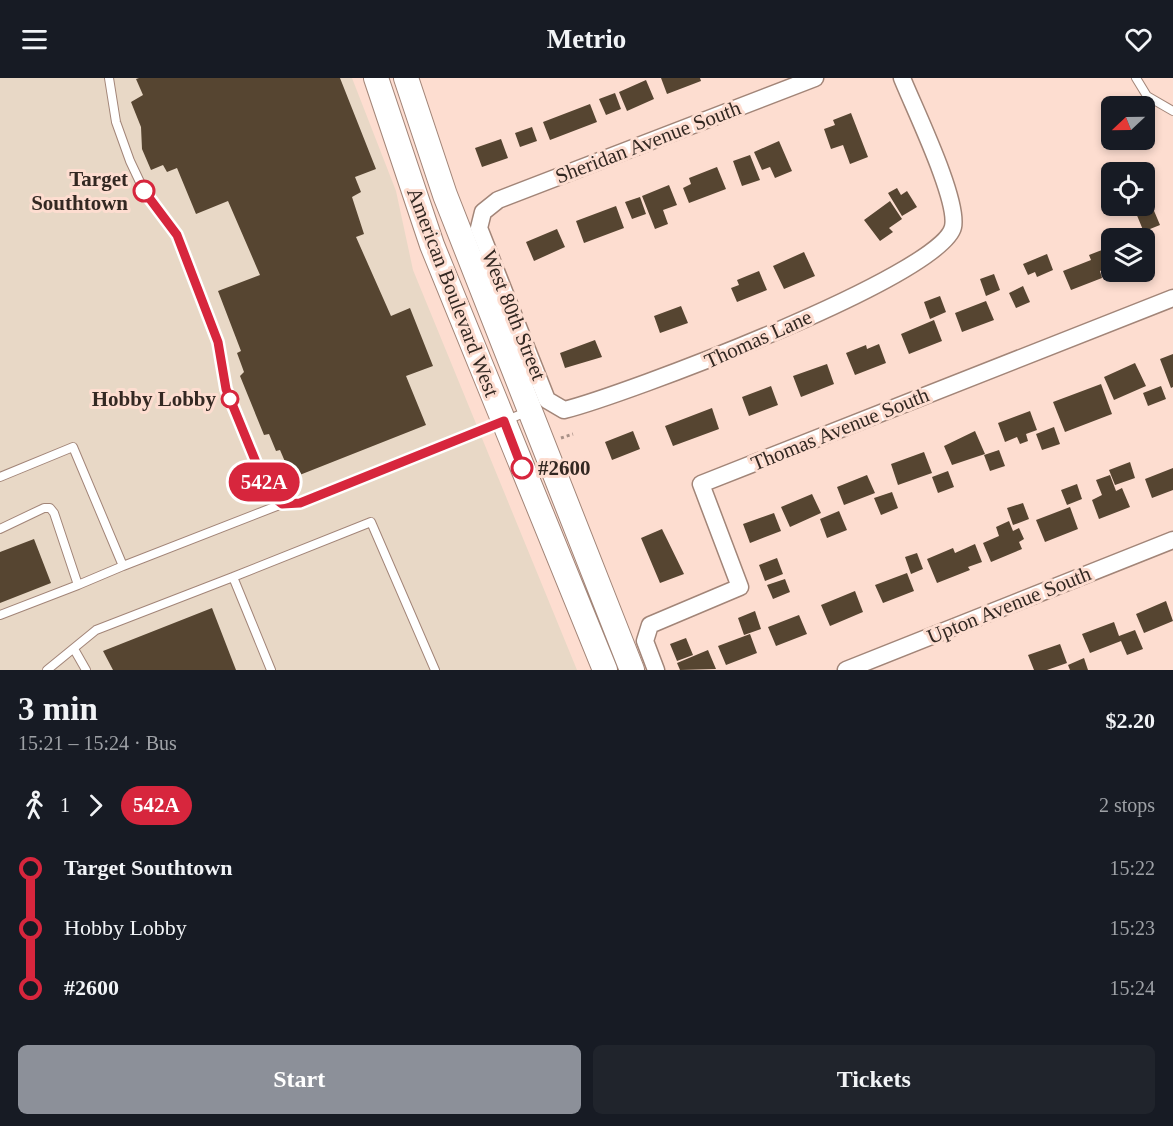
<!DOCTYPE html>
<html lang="en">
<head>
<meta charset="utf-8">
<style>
  body { margin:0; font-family:"Times New Roman",serif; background:#20242c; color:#f1f3f6; height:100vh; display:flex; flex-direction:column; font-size:22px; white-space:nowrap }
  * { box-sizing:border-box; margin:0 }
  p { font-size:20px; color:#9ea1a6 }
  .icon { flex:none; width:33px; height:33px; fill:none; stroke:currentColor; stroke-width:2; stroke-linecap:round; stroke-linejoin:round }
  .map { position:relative; height:592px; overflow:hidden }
  .panel { display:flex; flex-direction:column; background:#171b24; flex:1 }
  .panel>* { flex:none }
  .badge { padding:0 12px; border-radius:20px; font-size:21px; line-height:39px }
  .needle { width:39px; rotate:248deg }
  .fabs { position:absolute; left:1101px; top:18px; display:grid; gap:12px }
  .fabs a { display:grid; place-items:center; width:54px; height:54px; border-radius:9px; background:#171b24; box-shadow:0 3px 9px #0003; font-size:30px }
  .map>.badge { position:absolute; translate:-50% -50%; box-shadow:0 0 0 3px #fff }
  .legs { display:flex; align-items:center; gap:9px; height:66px; padding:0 18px; font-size:20px }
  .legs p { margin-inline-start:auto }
  .overview { display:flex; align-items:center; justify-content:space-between; height:102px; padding:0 18px }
  h1 { font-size:33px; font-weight:800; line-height:45px }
  .button { display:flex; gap:12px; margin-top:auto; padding:12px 18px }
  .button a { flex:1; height:69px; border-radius:9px; background:#8c9099; color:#fff; font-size:24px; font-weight:800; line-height:69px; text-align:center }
  .button a+a { background:#20242c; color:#f1f3f6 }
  ul { padding:0 18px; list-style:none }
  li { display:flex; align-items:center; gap:21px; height:60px; font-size:22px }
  li i { display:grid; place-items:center; width:9px; height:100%; margin:0 8px; background:currentColor }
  li i::after { content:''; width:15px; height:15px; margin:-8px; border:4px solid; border-radius:50%; background:#171b24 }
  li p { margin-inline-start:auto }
  li:first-child i { background:linear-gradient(#0000 50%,currentColor 0) }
  li:last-child i { background:linear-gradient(currentColor 50%,#0000 0) }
  header { display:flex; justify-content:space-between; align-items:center; height:78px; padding:0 18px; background:#171b24; font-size:27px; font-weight:800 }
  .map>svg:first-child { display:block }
</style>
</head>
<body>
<header><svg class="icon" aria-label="menu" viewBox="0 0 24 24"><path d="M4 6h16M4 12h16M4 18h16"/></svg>Metrio<svg class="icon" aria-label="heart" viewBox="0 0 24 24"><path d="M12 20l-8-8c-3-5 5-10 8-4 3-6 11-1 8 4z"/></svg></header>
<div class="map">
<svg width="1173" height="592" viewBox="0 0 1173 592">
  <rect width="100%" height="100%" fill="#fdddd0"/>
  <path fill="#e8d8c6" d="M0 0H352L396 113 413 192 577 592H0Z"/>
  <path fill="#564531" d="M139 0H340L376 91 355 99 361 114 352 119 364 156 356 159 391 238 410 230 433 288 406 298 426 347 292 400 280 372 276 373 269 356 264 357 240 298 244 294 237 275 241 273 218 213 260 197 228 123 196 136 177 90 167 94 163 87 151 92 142 71 141 49 131 24 143 17 136 1Z
    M661 0H700L701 3 667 16Z
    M646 2 654 21 627 33 619 14Z
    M615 15 621 31 606 37 599 21Z
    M590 26 597 44 550 62 543 44Z
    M851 35 868 79 850 86 843 67 831 71 824 51 835 47 833 42Z
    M532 49 537 63 520 69 515 55Z
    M501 61 508 80 482 89 475 70Z
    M779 63 792 93 775 100 770 89 762 92 754 74Z
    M750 77 760 102 742 108 733 83Z
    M717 89 726 111 689 125 683 110 691 106 689 100Z
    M669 107 677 127 663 132 668 146 655 151 642 118Z
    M897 110 901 117 907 113 917 129 902 138 888 115Z
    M640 119 646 136 632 141 625 124Z
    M890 123 902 141 889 150 893 154 880 163 864 142Z
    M616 128 624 150 584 165 576 143Z
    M1152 128 1160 147 1145 153 1155 178 1144 183V160H1131L1130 157 1143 152 1136 135Z
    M557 151 565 169 534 183 526 164Z
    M1107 170 1112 189 1100 193 1102 200 1071 212 1063 193 1091 182 1089 177Z
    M804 174 815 198 784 211 773 188Z
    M1047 176 1053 192 1037 199 1035 194 1028 197 1023 186Z
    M759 193 767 212 737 224 731 210 739 207 737 202Z
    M994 196 1000 212 986 218 980 201Z
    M1023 208 1030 224 1016 230 1009 215Z
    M940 218 946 234 930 241 924 224Z
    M986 223 994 242 962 254 955 235Z
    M681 228 688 245 660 255 654 238Z
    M934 242 942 263 909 276 901 256Z
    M595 262 602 279 565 290 560 275Z
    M879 266 886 285 855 297 846 275 866 267 867 271Z
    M1173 276V309L1171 310 1160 281Z
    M1135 285 1146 308 1114 322 1104 299Z
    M827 286 834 306 801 319 793 298Z
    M1101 306 1112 336 1065 354 1053 324Z
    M771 308 778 327 749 338 742 319Z
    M1161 308 1166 321 1148 328 1143 315Z
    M712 330 719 351 673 368 665 348Z
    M1030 333 1037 352 1026 356 1028 363 1020 366 1017 359 1005 364 998 345Z
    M1054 349 1060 366 1042 372 1036 356Z
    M633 353 640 371 612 382 605 364Z
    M975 353 985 376 952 387 944 368Z
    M999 372 1005 388 990 393 984 377Z
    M924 374 932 395 898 407 891 386Z
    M1130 384 1135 400 1115 407 1109 392Z
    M1173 390V412L1152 420 1145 401Z
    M948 393 954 409 938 415 932 399Z
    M867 397 875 415 844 427 837 409Z
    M1110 397 1116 413 1122 410 1130 429 1099 441 1092 422 1102 417 1096 402Z
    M1077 406 1082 421 1067 427 1061 412Z
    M892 414 898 430 881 437 874 420Z
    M812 416 821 435 790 449 781 429Z
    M1023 425 1029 441 1013 447 1007 430Z
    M1070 429 1078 451 1045 464 1036 442Z
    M839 433 847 452 827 460 820 441Z
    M774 435 781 453 750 465 743 446Z
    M1009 443 1013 453 1019 450 1024 461 1019 464 1022 471 991 484 983 465 999 458 996 449Z
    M662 451 684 496 660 505 641 460Z
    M34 461 51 505 0 525V474Z
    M975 466 982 484 968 489 970 492 937 505 927 481 953 470 955 475Z
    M917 475 923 491 911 496 905 479Z
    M777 480 783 496 765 503 759 487Z
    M907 495 914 513 883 525 875 507Z
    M785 501 790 514 773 521 767 507Z
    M855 513 863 534 830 548 821 527Z
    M1166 523 1173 543 1144 555 1136 536Z
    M212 530 236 592H113L103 573Z
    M755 533 761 551 744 557 738 540Z
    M799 537 807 556 776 568 768 549Z
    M1114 544 1119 558 1135 552 1143 571 1127 577 1121 563 1090 575 1082 556Z
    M750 556 757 575 726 587 718 568Z
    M686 560 693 577 677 583 670 566Z
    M1060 566 1067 585 1047 592H1034L1028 577Z
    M708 572 716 591 680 592 677 585Z
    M1084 580 1088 592H1070L1068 587Z"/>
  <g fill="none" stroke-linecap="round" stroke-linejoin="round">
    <defs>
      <path id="lane" d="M109 0 116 44 130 83 147 119 177 157 218 264 226 311 269 416 282 426 300 425 529 333
        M1136 0 1147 18 1173 33
        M0 399 73 369 123 488 282 426
        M0 451 44 430H50L54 435 78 507 0 537
        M78 507 123 488
        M74 571 86 592
        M47 592 96 552 233 499
        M271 592 233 499 371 444 435 592"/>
      <path id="street" d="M815 0 498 122 483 134 479 150 547 322 564 332C621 318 942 198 953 149 959 122 914 30 902 0
        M656 592 645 563 650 547 740 509 701 406 1173 220
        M846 592 1173 462"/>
      <path id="secondary" d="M376 0 432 167 605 592
        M406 0 445 117 632 592"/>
    </defs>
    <use href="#lane" stroke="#a28578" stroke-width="10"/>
    <use href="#street" stroke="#a28578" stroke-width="19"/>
    <use href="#secondary" stroke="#a28578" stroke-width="26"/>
    <path stroke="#a89187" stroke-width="3" stroke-dasharray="3 3" stroke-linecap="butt" d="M561 360 573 356"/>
    <use href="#lane" stroke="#fff" stroke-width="8"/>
    <use href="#street" stroke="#fff" stroke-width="16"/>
    <use href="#secondary" stroke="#fff" stroke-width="24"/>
  </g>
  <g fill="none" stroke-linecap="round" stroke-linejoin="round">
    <defs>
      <path id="line-1" d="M144 113 177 157 218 264 226 311 269 416 282 426 300 425 504 343 522 390"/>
    </defs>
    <use href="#line-1" stroke="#fff" stroke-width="14"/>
    <use href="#line-1" stroke="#d7263d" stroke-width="9"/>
  </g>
  <g fill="#fff" stroke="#d7263d" stroke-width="3">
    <circle cx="144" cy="113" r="10"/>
    <circle cx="230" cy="321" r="8"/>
    <circle cx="522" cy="390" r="10"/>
  </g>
  <g text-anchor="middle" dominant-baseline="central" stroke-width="6" stroke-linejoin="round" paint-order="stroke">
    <g font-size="21" fill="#332822" stroke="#fdddd0">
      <text transform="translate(648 64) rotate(-21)">Sheridan Avenue South</text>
      <text transform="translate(453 214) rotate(69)">American Boulevard West</text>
      <text transform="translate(514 237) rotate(68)">West 80th Street</text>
      <text transform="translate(758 261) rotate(-24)">Thomas Lane</text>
      <text transform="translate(840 351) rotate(-22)">Thomas Avenue South</text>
      <text transform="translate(1009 527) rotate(-22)">Upton Avenue South</text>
    </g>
    <g font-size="21" font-weight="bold" fill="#332822" stroke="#fdddd0" text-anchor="end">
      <text x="128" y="101">Target<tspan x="128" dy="24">Southtown</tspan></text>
      <text x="216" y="321">Hobby Lobby</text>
      <text x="538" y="390" text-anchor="start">#2600</text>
    </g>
  </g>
</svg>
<div class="fabs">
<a><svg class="needle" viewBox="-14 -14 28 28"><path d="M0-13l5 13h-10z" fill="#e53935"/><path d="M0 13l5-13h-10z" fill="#9ea1a6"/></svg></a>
<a><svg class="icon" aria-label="locate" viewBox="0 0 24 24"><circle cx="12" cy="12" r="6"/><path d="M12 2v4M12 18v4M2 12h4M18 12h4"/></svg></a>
<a><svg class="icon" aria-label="layers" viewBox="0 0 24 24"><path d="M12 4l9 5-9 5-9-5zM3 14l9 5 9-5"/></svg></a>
</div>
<b class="badge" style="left:264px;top:404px;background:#d7263d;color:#fff">542A</b>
</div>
<section class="panel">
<div class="overview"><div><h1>3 min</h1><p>15:21 – 15:24 · Bus</p></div><b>$2.20</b></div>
<div class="legs"><svg class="icon" aria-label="walk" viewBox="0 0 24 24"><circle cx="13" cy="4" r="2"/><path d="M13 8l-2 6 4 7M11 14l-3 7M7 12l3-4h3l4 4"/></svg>1<svg class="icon" aria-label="forward" viewBox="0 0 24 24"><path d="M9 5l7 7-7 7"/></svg><b class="badge" style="background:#d7263d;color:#fff">542A</b><p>2 stops</p></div>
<ul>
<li><i style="color:#d7263d"></i><b>Target Southtown</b><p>15:22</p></li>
<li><i style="color:#d7263d"></i><span>Hobby Lobby</span><p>15:23</p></li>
<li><i style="color:#d7263d"></i><b>#2600</b><p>15:24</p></li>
</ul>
<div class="button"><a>Start</a><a>Tickets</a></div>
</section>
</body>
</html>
